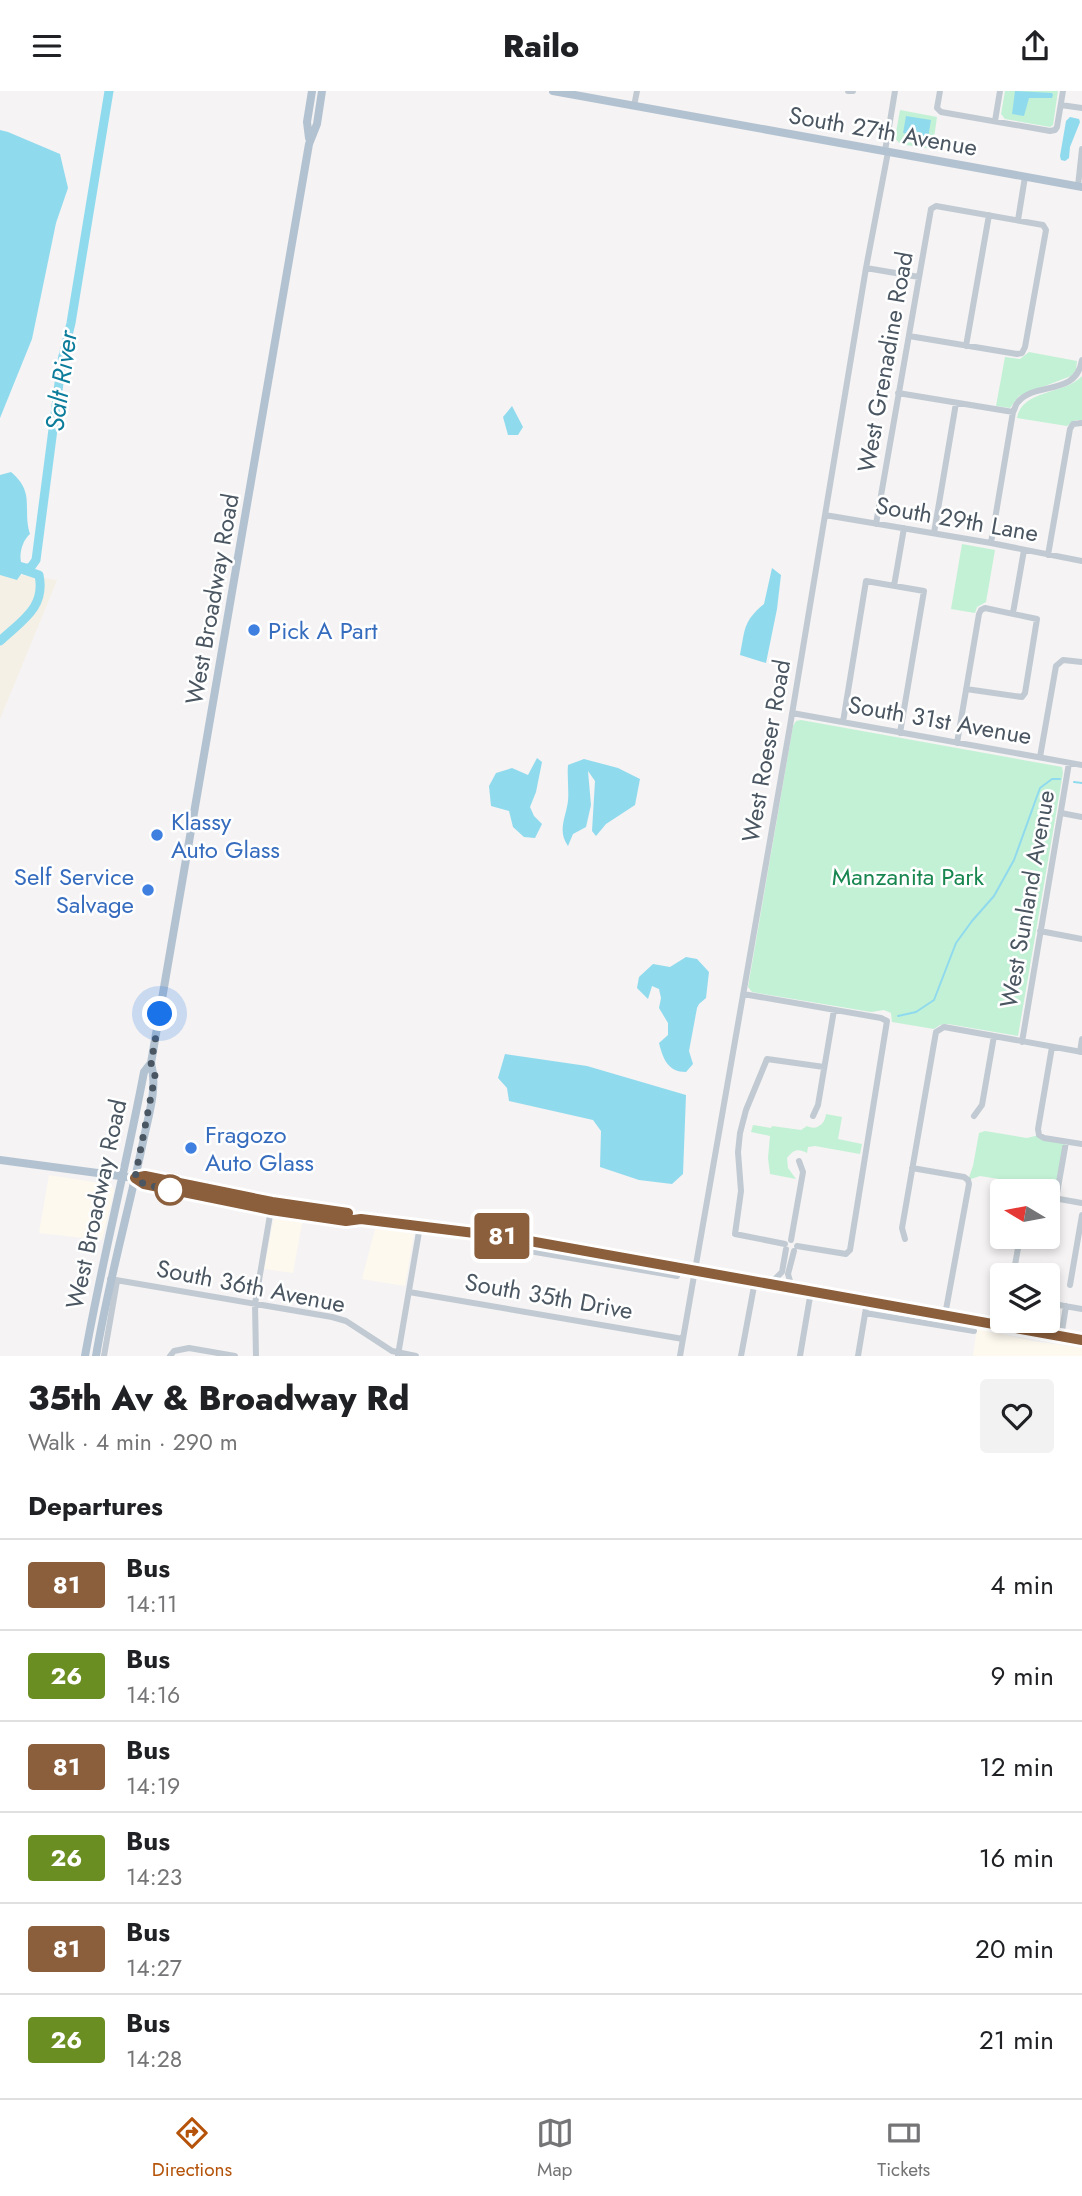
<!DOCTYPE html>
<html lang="en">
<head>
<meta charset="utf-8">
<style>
  body { margin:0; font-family:Jost,sans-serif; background:#f2f2f2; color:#202124; height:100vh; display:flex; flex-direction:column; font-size:26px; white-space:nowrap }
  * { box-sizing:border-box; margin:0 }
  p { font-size:23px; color:#757577 }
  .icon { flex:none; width:38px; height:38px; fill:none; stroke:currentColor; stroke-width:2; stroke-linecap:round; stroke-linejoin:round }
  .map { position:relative; height:1265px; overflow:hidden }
  .side { display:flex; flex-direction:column; background:#fff; flex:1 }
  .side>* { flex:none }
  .badge { padding:0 14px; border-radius:5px; font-size:24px; line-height:46px }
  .needle { width:46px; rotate:280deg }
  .tools { position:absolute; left:990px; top:1088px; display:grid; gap:14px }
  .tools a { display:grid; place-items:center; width:70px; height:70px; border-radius:7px; background:#fff; box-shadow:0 4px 10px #0003; font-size:35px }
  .you { position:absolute; width:35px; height:35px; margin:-18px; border:5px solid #fff; border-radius:50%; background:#1a73e8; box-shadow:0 0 0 10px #1a73e833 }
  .map>.badge { position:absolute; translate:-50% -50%; box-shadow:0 0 0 4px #fff }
  h2 { padding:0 28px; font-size:26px; line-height:63px }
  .round { display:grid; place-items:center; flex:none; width:74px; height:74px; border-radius:7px; background:#f2f2f2 }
  .head { display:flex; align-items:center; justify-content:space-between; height:119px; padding:0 28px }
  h1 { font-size:33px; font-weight:800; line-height:52px }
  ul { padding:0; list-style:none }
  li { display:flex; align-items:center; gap:21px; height:91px; padding:0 28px; border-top:2px solid #e0e0e0 }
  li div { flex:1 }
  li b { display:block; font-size:26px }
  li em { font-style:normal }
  li .badge { min-width:77px; font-weight:700; text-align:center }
  header { display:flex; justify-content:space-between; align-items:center; height:91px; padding:0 28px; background:#fff; font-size:32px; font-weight:800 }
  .dock { display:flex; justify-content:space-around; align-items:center; height:98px; border-top:2px solid #e0e0e0; background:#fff; font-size:19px; color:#757577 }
  .dock a { display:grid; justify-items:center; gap:4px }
  .dock .selected { color:#b45309 }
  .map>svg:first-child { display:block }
</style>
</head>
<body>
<header><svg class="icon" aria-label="menu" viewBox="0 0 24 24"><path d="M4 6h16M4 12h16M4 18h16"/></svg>Railo<svg class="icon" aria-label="share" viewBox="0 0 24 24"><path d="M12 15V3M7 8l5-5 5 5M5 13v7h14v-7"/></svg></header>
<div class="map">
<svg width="1082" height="1265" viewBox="0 0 1082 1265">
  <rect width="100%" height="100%" fill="#f5f3f3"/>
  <path fill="#fdf9ef" d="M49 1084 112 1094 114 1100 102 1149 39 1142Z
    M278 1124 303 1127 293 1182 264 1178 274 1126Z
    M375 1138 409 1141 414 1143 405 1195 362 1188Z
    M977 1237 1033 1250 1082 1257V1265H973Z"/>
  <path fill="#c3f1d5" d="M1005 0H1058L1053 34 1050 36 1005 28 1001 23Z
    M900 19 937 26 933 54 899 49 932 57V58L900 53 895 47Z
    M1029 261 1077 270 1076 279 1071 285 1019 305 1010 317 996 315 1005 266 1020 268Z
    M1082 285V330L1076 329 1067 335 1017 327C1022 298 1065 304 1082 285Z
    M962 453 995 459 986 511 977 516 975 522 951 518Z
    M801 629 1062 676 1063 682 1018 945 948 933 940 934 934 938 892 931 891 922 884 919 871 921 752 901 748 896 793 635 796 630Z
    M826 1023 842 1026 838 1048 862 1053 860 1063 815 1055 808 1056 807 1062C798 1057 793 1059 787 1067L788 1077 796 1088 770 1083 768 1067 770 1045 751 1041 753 1034 771 1037 772 1035 801 1039 807 1035C817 1040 825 1033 826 1023Z
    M985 1040 1027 1047 1039 1044 1066 1051 1056 1108 1048 1106V1101H997L999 1088 980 1085 968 1089 973 1075 979 1042Z"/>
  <path fill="#f5f0e5" d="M0 481 57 489 0 628Z"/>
  <path fill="#90daee" d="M1015 0 1052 2 1053 4 1052 7H1029L1024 25 1012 23Z
    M906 25 931 29 928 47 903 42Z
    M1070 26 1079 28 1080 31 1070 56 1069 67 1065 70 1061 69 1060 65 1066 30Z
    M0 39 8 41 60 63 68 97 56 132 32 248 0 327Z
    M512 315 523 336 518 344H508L503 326Z
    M11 381C36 402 22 418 30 443 23 449 19 461 21 471L28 473 17 489 0 484V384Z
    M772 477 781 484 777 518 766 572 740 564C745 539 743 530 764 513Z
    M537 667 542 671 536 701 530 716 534 725 542 733 535 747 524 746 513 736 509 720 491 715 489 695 496 682 512 677 528 684Z
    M584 668 618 677 640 688 635 714 606 733 596 745 592 740 595 690 588 680 591 714 586 736 573 743 568 755C557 740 566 726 568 710 569 698 567 686 568 674Z
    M686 866 697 868 709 881 706 907 699 913 697 917 689 960 693 973 686 981C668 981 663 968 659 952L668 944V932L659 917 661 907 659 898 652 895 648 908 637 897 639 886 653 873 670 876Z
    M505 963 587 975 686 1004 683 1083 672 1093 639 1089 600 1076 601 1040 593 1029 509 1010 507 997 498 987Z"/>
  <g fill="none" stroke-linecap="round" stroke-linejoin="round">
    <path stroke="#90daee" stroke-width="2" d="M1074 691 1082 692
      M898 925 916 921 934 909 956 852 972 830 994 805 1014 769 1040 697 1052 688H1060"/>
    <path stroke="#90daee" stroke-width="9" d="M0 550C21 530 46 517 39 484L24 479 31 476 36 469 62 269 71 232 109 0"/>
    <path stroke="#c1cad2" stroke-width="6" d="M848 0H853
      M940 0 937 17 941 21 1050 40 1055 39 1057 36 1063 0
      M1061 14 1082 17
      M634 15 637 0
      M995 30 1000 0
      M885 60 895 0
      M1078 95 1082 58
      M1018 129 1025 86
      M866 177 919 186
      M966 255 989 124
      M898 302 1013 321
      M825 424 991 452 1082 470
      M876 433 931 118 936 115 1043 134 1046 139 1025 256 1022 262 1017 263 909 245
      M934 442 956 312
      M991 452 1013 321C1015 318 1015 314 1018 311 1035 290 1076 306 1082 269
      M1048 464 1070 338 1073 333 1082 332
      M894 495 904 437
      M1013 522 1024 459
      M792 622 1082 674
      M843 631 866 490 924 500 900 642
      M957 652 979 523 981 519 985 517 1037 528 1025 602 1022 606 966 598
      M1040 666 1056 575 1063 569 1082 571
      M1061 722 1082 726
      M1040 840 1082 848
      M743 903 881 927 887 930 850 1159 846 1163 797 1155
      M1022 951 1069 672
      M1052 956 1038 1038 1039 1044 1044 1047 1082 1053
      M1080 961 1082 948
      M813 1025 818 1014 834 919
      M974 1025 982 1014 994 945
      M912 1077 964 1086 968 1089 969 1093 943 1235
      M1048 1106 1082 1112
      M1056 1108 1066 1051
      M905 1148 902 1137 936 941 944 936 1082 961
      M791 1149 803 1081 799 1070
      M785 1153 735 1143 741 1100 738 1061 740 1042 746 1019 767 968 824 976
      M500 1155 677 1185
      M1013 1185 1020 1146
      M110 1188 332 1226 346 1230 392 1260 416 1265
      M770 1193 782 1181 786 1158
      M1070 1194 1082 1124
      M792 1197 788 1183 794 1160
      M409 1201 683 1248
      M1048 1212 1082 1218
      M865 1222 974 1240
      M1061 1246 1066 1215
      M398 1264 420 1135
      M104 1265 117 1190
      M170 1265 174 1260 189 1257 235 1265
      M256 1265 255 1213 271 1118
      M680 1265 790 635 866 177 888 61
      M741 1265 755 1190
      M800 1265 811 1200
      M858 1265 867 1211"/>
    <path stroke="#b3c2d1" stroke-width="8" d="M553 0 1082 96
      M309 47 307 31 312 0
      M0 1069 135 1087 145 1085 272 1111 348 1122 359 1127
      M135 1087 144 1093 271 1119 346 1130 361 1128 514 1147 1082 1249
      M85 1265C102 1170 126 1076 144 981L151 972
      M96 1265C108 1193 128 1122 143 1051 148 1026 158 997 151 972L309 53 317 33 322 0"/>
  </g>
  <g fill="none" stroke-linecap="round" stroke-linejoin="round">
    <defs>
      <path id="line" d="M348 1122 272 1111 145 1085 135 1087 144 1093 271 1119 346 1130 361 1128 507 1146 1082 1249"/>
    </defs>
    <use href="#line" stroke="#fff" stroke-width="16"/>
    <use href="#line" stroke="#8b5e3c" stroke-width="10"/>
    <path stroke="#4a5661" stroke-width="7" stroke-dasharray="0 12.6" d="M160 923 151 972 155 985 135 1087 144 1093 170 1099"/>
  </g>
  <g fill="#3f7fe0" stroke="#fff" stroke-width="2.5">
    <circle cx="254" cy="539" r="7"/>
    <circle cx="157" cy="744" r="7"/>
    <circle cx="148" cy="799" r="7"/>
    <circle cx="191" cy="1057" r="7"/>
  </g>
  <circle fill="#fff" stroke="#8b5e3c" stroke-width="3.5" cx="170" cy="1099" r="14"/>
  <g text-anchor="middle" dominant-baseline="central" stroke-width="5" stroke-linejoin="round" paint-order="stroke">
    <g font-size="24" fill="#4a5661" stroke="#fff">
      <text transform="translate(883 40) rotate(10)">South 27th Avenue</text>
      <text transform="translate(885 271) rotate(-80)">West Grenadine Road</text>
      <text transform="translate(957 428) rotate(10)">South 29th Lane</text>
      <text transform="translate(212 508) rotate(-80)">West Broadway Road</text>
      <text transform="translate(940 629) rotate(10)">South 31st Avenue</text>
      <text transform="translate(766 660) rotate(-80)">West Roeser Road</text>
      <text transform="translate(1027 808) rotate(-80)">West Sunland Avenue</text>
      <text transform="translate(96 1113) rotate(-78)">West Broadway Road</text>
      <text transform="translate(251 1195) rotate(11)">South 36th Avenue</text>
      <text transform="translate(549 1205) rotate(10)">South 35th Drive</text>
    </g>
    <g font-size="24" fill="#366cbe" stroke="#fff" text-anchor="start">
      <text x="268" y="539">Pick A Part</text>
      <text x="171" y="730">Klassy<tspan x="171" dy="28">Auto Glass</tspan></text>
      <text x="134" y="785" text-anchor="end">Self Service<tspan x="134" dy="28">Salvage</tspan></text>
      <text x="205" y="1043">Fragozo<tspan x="205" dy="28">Auto Glass</tspan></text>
    </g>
    <g font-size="24" fill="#17864f" stroke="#fff">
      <text x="908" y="785">Manzanita Park</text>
    </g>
    <g font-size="26" font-style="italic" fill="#0c7c9b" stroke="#fff">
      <text transform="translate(61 290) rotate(-82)">Salt River</text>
    </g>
  </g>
</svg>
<div class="tools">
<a><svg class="needle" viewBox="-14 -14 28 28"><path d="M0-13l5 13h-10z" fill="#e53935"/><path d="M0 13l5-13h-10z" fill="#757577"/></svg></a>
<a><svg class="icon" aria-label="layers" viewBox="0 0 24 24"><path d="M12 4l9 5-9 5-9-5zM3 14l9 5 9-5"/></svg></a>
</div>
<div class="you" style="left:160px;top:923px"></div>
<b class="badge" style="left:502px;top:1145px;background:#8b5e3c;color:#fff">81</b>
</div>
<section class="side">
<div class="head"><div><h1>35th Av &amp; Broadway Rd</h1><p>Walk · 4 min · 290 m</p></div><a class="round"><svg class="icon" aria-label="heart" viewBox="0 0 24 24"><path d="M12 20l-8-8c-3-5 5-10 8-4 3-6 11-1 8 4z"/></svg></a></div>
<h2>Departures</h2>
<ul>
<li><span class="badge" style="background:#8b5e3c;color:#fff">81</span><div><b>Bus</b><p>14:11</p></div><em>4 min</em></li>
<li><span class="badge" style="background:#6b8e23;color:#fff">26</span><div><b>Bus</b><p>14:16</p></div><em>9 min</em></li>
<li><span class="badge" style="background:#8b5e3c;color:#fff">81</span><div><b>Bus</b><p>14:19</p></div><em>12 min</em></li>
<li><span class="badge" style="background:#6b8e23;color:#fff">26</span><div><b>Bus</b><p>14:23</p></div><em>16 min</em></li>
<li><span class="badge" style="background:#8b5e3c;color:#fff">81</span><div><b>Bus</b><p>14:27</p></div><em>20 min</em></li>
<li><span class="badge" style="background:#6b8e23;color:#fff">26</span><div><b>Bus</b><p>14:28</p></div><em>21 min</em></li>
</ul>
</section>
<nav class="dock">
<a class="selected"><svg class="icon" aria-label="directions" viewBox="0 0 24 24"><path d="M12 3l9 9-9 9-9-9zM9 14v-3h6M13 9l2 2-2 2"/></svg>Directions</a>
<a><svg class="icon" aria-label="map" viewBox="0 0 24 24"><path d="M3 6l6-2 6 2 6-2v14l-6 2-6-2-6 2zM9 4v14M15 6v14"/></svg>Map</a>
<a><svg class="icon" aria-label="tickets" viewBox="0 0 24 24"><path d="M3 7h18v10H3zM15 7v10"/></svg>Tickets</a>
</nav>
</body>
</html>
